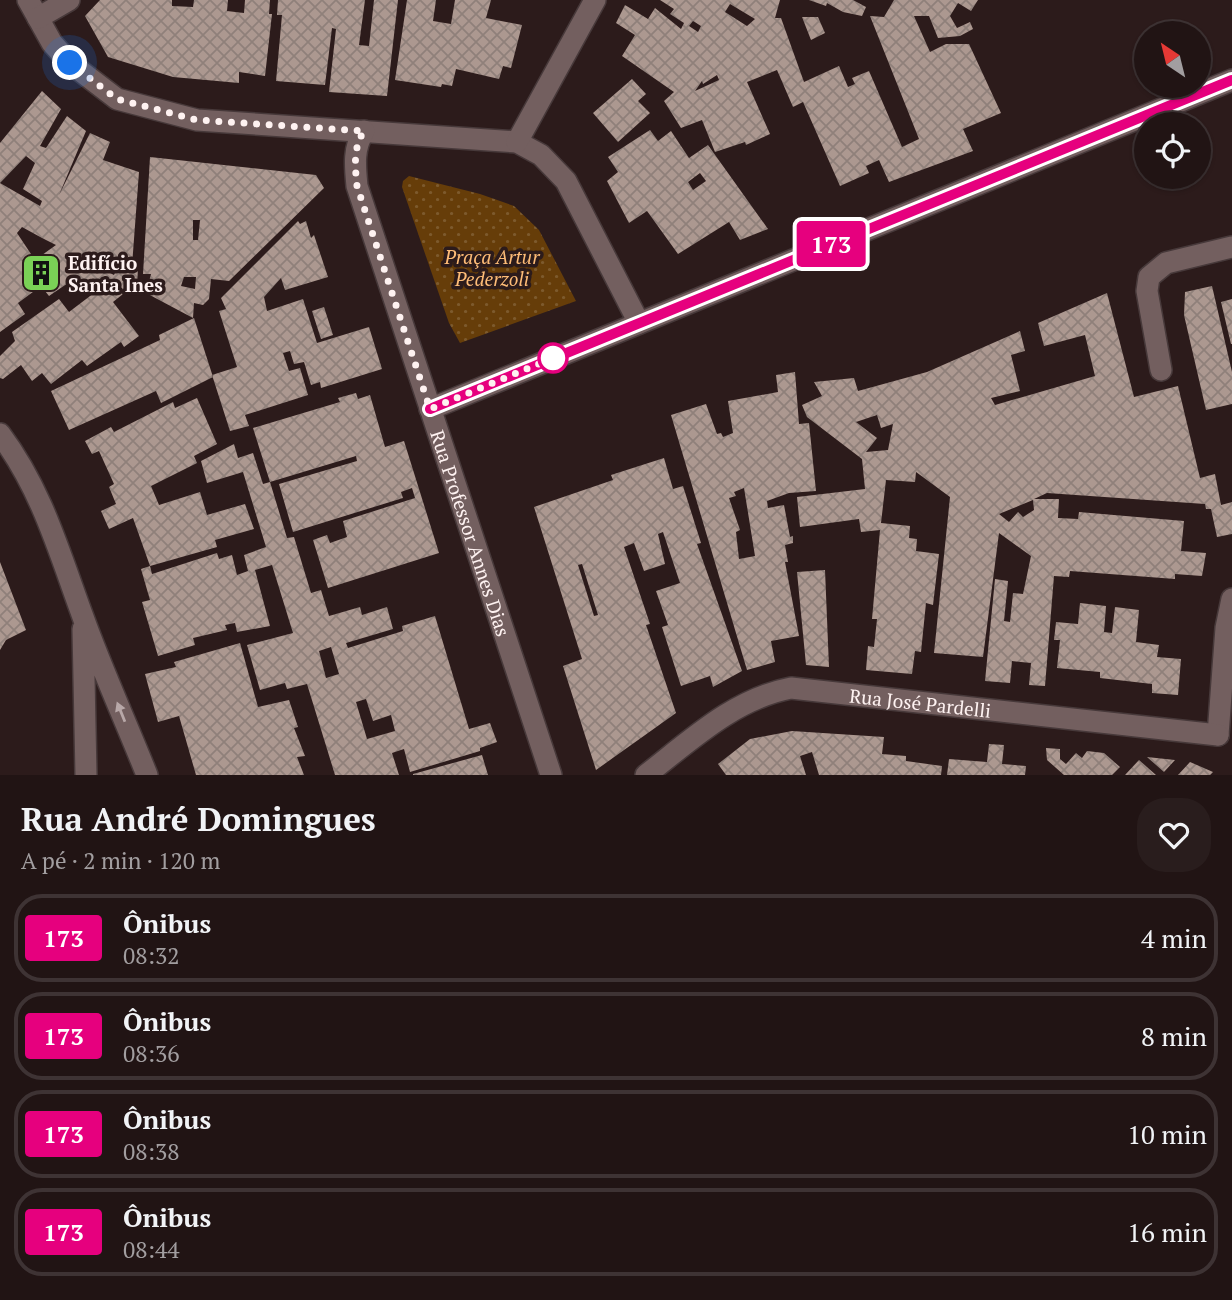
<!DOCTYPE html>
<html lang="pt">
<head>
<meta charset="utf-8">
<style>
  body { margin:0; font-family:"PT Serif",serif; background:#291d1d; color:#f1f3f6; height:100vh; display:flex; flex-direction:column; font-size:26px; white-space:nowrap }
  * { box-sizing:border-box; margin:0 }
  p { font-size:23px; color:#a29ea0 }
  .icon { flex:none; width:38px; height:38px; fill:none; stroke:currentColor; stroke-width:2; stroke-linecap:round; stroke-linejoin:round }
  .map { position:relative; height:775px; overflow:hidden }
  .side { display:flex; flex-direction:column; background:#211414; flex:1 }
  .side>* { flex:none }
  .badge { padding:0 14px; border-radius:5px; font-size:24px; line-height:46px }
  .needle { width:46px; rotate:325deg }
  .fabs { position:absolute; left:1134px; top:21px; display:grid; gap:14px }
  .fabs a { display:grid; place-items:center; width:77px; height:77px; border-radius:50%; background:#211414; box-shadow:0 2px 5px #0004,0 0 0 2px #3e3334; font-size:35px }
  .you { position:absolute; width:35px; height:35px; margin:-18px; border:5px solid #fff; border-radius:50%; background:#1a73e8; box-shadow:0 0 0 10px #1a73e833 }
  .map>.badge { position:absolute; translate:-50% -50%; box-shadow:0 0 0 4px #fff }
  .round { display:grid; place-items:center; flex:none; width:74px; height:74px; border-radius:28px; background:#291d1d }
  .summary { display:flex; align-items:center; justify-content:space-between; height:119px; padding:0 21px }
  h1 { font-size:33px; font-weight:600; line-height:52px }
  ul { padding:0; list-style:none }
  li { display:flex; align-items:center; gap:21px; height:88px; margin:0 14px 10px; padding:0 7px; border:4px solid #3e3334; border-radius:28px }
  li div { flex:1 }
  li b { display:block; font-size:26px }
  li em { font-style:normal }
  li .badge { min-width:77px; font-weight:700; text-align:center }
  .map>svg:first-child { display:block }
</style>
</head>
<body>
<div class="map">
<svg width="1232" height="775" viewBox="0 0 1232 775">
  <defs>
    <pattern id="park-dots" width="8" height="8" patternUnits="userSpaceOnUse" patternTransform="scale(1.75)"><rect width="8" height="8" fill="#663d09"/><path d="M2 2h.1M6 6h.1" fill="none" stroke="#7d5a2d" stroke-width="1.8" stroke-linecap="round"/></pattern>
    <pattern id="building-cross-hatch" width="8" height="8" patternUnits="userSpaceOnUse" patternTransform="scale(1.75)"><rect width="8" height="8" fill="#ac9890"/><path d="M0 0l8 8M0 8l8-8" fill="none" stroke="#8f807a"/></pattern>
  </defs>
  <rect width="100%" height="100%" fill="#2c1b1b"/>
  <path fill="url(#park-dots)" d="M409 176 480 194 514 206 539 230 576 301 460 343 449 323 402 187 403 181Z"/>
  <path fill="url(#building-cross-hatch)" fill-rule="evenodd" d="M100 0H172V6L193 7 194 0H228L227 11 244 13 245 0H270L269 14H272L265 76 239 72V83L173 77 108 57 85 16Z
    M278 0H365L359 45 369 46 374 0H398L387 96 329 92 336 29 332 28 325 85 276 81 282 15H277Z
    M407 0H436L433 21 451 24 455 0H491L486 18 522 25 511 68 503 66 499 79 456 69 452 86 442 84 441 87 395 80Z
    M660 0H780L775 18H781L804 82 839 66 848 87 855 84 852 78 869 71 902 147 919 139 870 16 884 17 894 0H978L971 11 958 3 950 16 957 28 970 22 973 29 960 36 938 38 929 16H914L930 52 946 44H969L1001 113 963 129 973 151 889 182 879 160 866 166 869 173 840 186 803 102 793 107 777 70 747 82 770 134 746 145 745 142 715 152 702 120 681 128 664 101 674 92 622 56 635 35 616 23 625 5 648 19 655 8 681 29 684 23 670 14 674 9ZM730 4 755 19 747 26 725 12ZM693 21 701 26 698 32 689 26ZM717 75 719 80 695 91 702 81 703 84Z
    M809 0H853L866 7 862 16 843 12 827 3 826 6Z
    M802 17H818L825 33 811 40Z
    M632 79 646 94 638 101 650 113 618 142 593 113Z
    M42 91 61 109 40 146 46 148 67 116 86 131 59 195 90 133 110 142 103 160 139 172 132 266 138 267 137 288 133 286 113 302 139 336 124 347 121 342 87 366 82 360 51 384 42 373 32 381 21 365 3 379 0 378V356L15 341 12 332 59 299 69 312 94 293 71 281 49 296 41 286 18 303 25 314 0 332V143ZM26 156 35 163 23 189 42 201 40 206 0 183ZM22 227 42 238 56 245 35 260 17 233ZM100 253 119 263 114 275 94 265Z
    M650 130 658 141 671 131 689 158 708 145 768 229 740 240 729 222 678 254 647 211 629 223 607 181 618 172 608 157ZM700 173 706 181 693 190 688 182Z
    M150 157 316 175 324 188 229 281 211 279 209 299 203 305 194 303 193 318 146 293 151 274H143ZM193 220H200L198 240H193ZM184 277H196L195 289 181 286Z
    M298 221 300 224 306 221 311 238 314 235 328 277 285 290 281 278 264 297 267 311 303 299 317 343 369 327 382 369 321 388 320 382 311 385 304 362 294 364 290 351 283 353 289 371 300 368 308 395 245 415 249 426 230 431 212 375 237 367 219 311 226 309 221 298Z
    M1212 286 1232 372V404L1206 410 1184 315 1185 292Z
    M1107 293 1134 397 1178 386 1200 478 1215 474 1221 505 1232 502V534L1217 537 1211 509H1206L1205 504 1047 493 1034 499H1059L1058 518 1078 519 1079 512 1184 521 1181 551 1206 553 1202 576 1175 574V579L1070 571 1069 577 1054 576 1045 686 1029 685 1031 663 1012 661 1010 683 985 681 995 579 1008 581 1004 621 1010 622 1013 593 1023 594 1031 556 999 533 983 657 934 653 950 497 916 472 915 482 886 480 881 523 910 526 909 538 917 539 916 551 939 554 933 605 926 603 921 652 915 651 912 674 866 670 868 646 874 647 877 619H872L880 530 861 532 859 519 800 527 797 497 865 489 862 459 807 417 802 405 822 396 814 382 854 378 858 391 927 372 1020 331 1025 351 1011 355 1020 391 991 398 995 405 1095 376 1085 335 1044 346 1038 323ZM877 415 881 428 893 424 888 450 866 452 877 438 856 422ZM1033 500 1034 510 1023 517 1018 512 1009 522 999 514Z
    M1232 299V344H1231L1221 302Z
    M324 307 333 335 321 339 312 311Z
    M194 318 213 377 161 403 156 391 69 430 51 391 160 340 159 335Z
    M795 372 799 424 809 423 816 491 789 493 767 501 768 508 784 505 790 537 793 536V543L785 545 788 562H785L799 636 771 641 775 662 747 670 671 415 706 404 717 434 721 433 723 437 733 433 728 401 778 392 776 375ZM744 488 755 556 739 559 736 532 740 530 729 498 736 496 734 492Z
    M356 393 358 399 370 395 385 447 404 441 439 553 328 588 313 540 327 535 330 543 347 537 343 521 415 498 412 488 401 492 403 498 293 532 279 484 357 461 356 456 270 482 253 428 340 402 338 398Z
    M197 398 217 444 194 456 197 463 151 486 159 505 200 492 207 515 245 504 254 529 215 540 217 547 150 566 133 518 109 529 101 511 116 504 109 487 114 484 99 451 92 454 85 441 111 427 114 432 173 402 175 408Z
    M234 444 238 458 253 453 263 484 270 482 287 538 294 537 311 593 321 590 329 616 360 607 362 615 387 607 393 629 346 643 348 648 403 631 402 626 435 616 469 729 490 723 497 742 480 748V751L410 772 404 749 392 753 399 775H335L307 684 287 689 285 683 260 690 247 645 293 633 272 565 255 570 270 626 237 632 235 623 225 625 227 630 193 638 195 645 158 656 142 602 150 600 141 569 150 566 152 574 217 553 219 559 232 555 237 575 248 571 244 555 266 547 243 472 207 483 201 461ZM331 647 339 674 326 678 319 651ZM366 699 373 721 391 715 395 731 367 739 356 702Z
    M664 458 673 489 683 486 701 543 697 544 742 671 713 687 710 676 681 686 662 627 668 625 656 591 680 583 663 532 658 534 665 564 644 571 634 543 624 547 650 624 646 625 676 713 596 770 563 666 582 659 534 507 613 480 611 475ZM582 564 598 615 594 616 578 565Z
    M0 562 26 630 6 640 0 650Z
    M825 570 829 667 806 665 797 572Z
    M1080 603 1106 606 1104 632 1112 633 1115 607 1139 610 1136 642 1159 645 1157 657 1181 659 1178 695 1152 693V684L1100 678V672L1057 668 1060 640H1054L1056 622 1078 624Z
    M240 643 258 707 289 700 298 727 294 728 305 756 297 757 304 775H196L179 716 158 722 145 674 176 667 174 662Z
    M792 731 884 737 882 754 906 756V761L942 766 941 775H819L812 752 800 756 806 775H726L718 764 750 739Z
    M989 744 1004 745 1002 764 1026 766 1025 775H947L949 759 987 762Z
    M1046 748 1060 749V759L1066 764 1076 753 1082 758 1087 751 1104 753 1120 767 1112 775H1064L1047 760Z
    M482 755 488 775H413V774Z
    M1147 757 1175 760 1164 772Z
    M1139 760 1156 775H1125Z
    M1190 762 1197 765 1213 772 1210 775H1178Z"/>
  <g fill="none" stroke-linecap="round" stroke-linejoin="round">
    <defs>
      <g id="street">
        <path d="M28 0 52 43 70 63 117 99 197 120 517 142 541 155 566 181 639 323"/>
        <path d="M38 18 69 0"/>
        <path id="s1" d="M364 131C353 148 355 166 357 186L551 775"/>
        <path d="M517 142 595 0"/>
        <path d="M1161 370 1147 291 1149 277 1166 263 1232 247"/>
        <path d="M430 409 1232 80"/>
        <path d="M1218 735 1226 628 1232 599"/>
        <path id="s2" d="M646 775C691 740 734 699 791 688L1218 735"/>
      </g>
      <path id="secondary" d="M0 434C42 490 59 552 83 617 102 670 126 722 147 775
        M83 629 86 775"/>
    </defs>
    <use href="#street" stroke="#47393a" stroke-width="24"/>
    <use href="#secondary" stroke="#47393a" stroke-width="24"/>
    <use href="#street" stroke="#735f5f" stroke-width="21"/>
    <use href="#secondary" stroke="#735f5f" stroke-width="21"/>
  </g>
  <defs><path id="oneway-solid" d="M-6-.8H1V-3.2L6.5 0L1 3.2V.8H-6Z" transform="scale(1.75)"/></defs>
  <use fill="#b8a8a8" href="#oneway-solid" transform="translate(121 712) rotate(-112)"/>
  <g fill="none" stroke-linecap="round" stroke-linejoin="round">
    <defs>
      <path id="line" d="M430 409 1232 80"/>
    </defs>
    <use href="#line" stroke="#fff" stroke-width="16"/>
    <use href="#line" stroke="#e6007e" stroke-width="10"/>
    <path stroke="#fef2f1" stroke-width="7" stroke-dasharray="0 12.6" d="M70 63 117 99 197 120 364 131C353 148 355 166 357 186L430 409 553 358"/>
  </g>
  <defs>
    <symbol id="building-square" viewBox="-11 -11 22 22"><rect x="-9" y="-9" width="18" height="18" rx="4" fill="#7ad156" stroke="#2c1b1b"/><path d="M-4-6H4V6H1V3H-1V6H-4ZM-2.5-4.3h1.7v1.8h-1.7ZM.8-4.3h1.7v1.8H.8ZM-2.5-1h1.7V.8h-1.7ZM.8-1h1.7V.8H.8Z" fill="#111"/></symbol>
  </defs>
  <g fill-rule="evenodd">
    <use href="#building-square" x="19" y="251" width="44" height="44"/>
  </g>
  <circle fill="#fff" stroke="#e6007e" stroke-width="3.5" cx="553" cy="358" r="14"/>
  <g text-anchor="middle" dominant-baseline="central" stroke-width="7" stroke-linejoin="round" paint-order="stroke">
    <g font-size="19" font-style="italic" fill="#febc77" stroke="#2c1b1b">
      <text x="492" y="256">Praça Artur<tspan x="492" dy="22">Pederzoli</tspan></text>
    </g>
    <g font-size="19" font-weight="bold" fill="#fef2f1" stroke="#2c1b1b" text-anchor="start">
      <text x="68" y="262">Edifício<tspan x="68" dy="22">Santa Ines</tspan></text>
    </g>
    <g font-size="19" fill="#fef2f1" stroke="#2c1b1b">
      <text stroke="none"><textPath href="#s1" startOffset="422">Rua Professor Annes Dias</textPath></text>
      <text stroke="none"><textPath href="#s2" startOffset="301">Rua José Pardelli</textPath></text>
    </g>
  </g>
</svg>
<div class="fabs">
<a><svg class="needle" viewBox="-14 -14 28 28"><path d="M0-13l5 13h-10z" fill="#e53935"/><path d="M0 13l5-13h-10z" fill="#a29ea0"/></svg></a>
<a><svg class="icon" aria-label="locate" viewBox="0 0 24 24"><circle cx="12" cy="12" r="6"/><path d="M12 2v4M12 18v4M2 12h4M18 12h4"/></svg></a>
</div>
<div class="you" style="left:70px;top:63px"></div>
<b class="badge" style="left:831px;top:244px;background:#e6007e;color:#fff">173</b>
</div>
<section class="side">
<div class="summary"><div><h1>Rua André Domingues</h1><p>A pé · 2 min · 120 m</p></div><a class="round"><svg class="icon" aria-label="heart" viewBox="0 0 24 24"><path d="M12 20l-8-8c-3-5 5-10 8-4 3-6 11-1 8 4z"/></svg></a></div>
<ul>
<li><span class="badge" style="background:#e6007e;color:#fff">173</span><div><b>Ônibus</b><p>08:32</p></div><em>4 min</em></li>
<li><span class="badge" style="background:#e6007e;color:#fff">173</span><div><b>Ônibus</b><p>08:36</p></div><em>8 min</em></li>
<li><span class="badge" style="background:#e6007e;color:#fff">173</span><div><b>Ônibus</b><p>08:38</p></div><em>10 min</em></li>
<li><span class="badge" style="background:#e6007e;color:#fff">173</span><div><b>Ônibus</b><p>08:44</p></div><em>16 min</em></li>
</ul>
</section>
</body>
</html>
